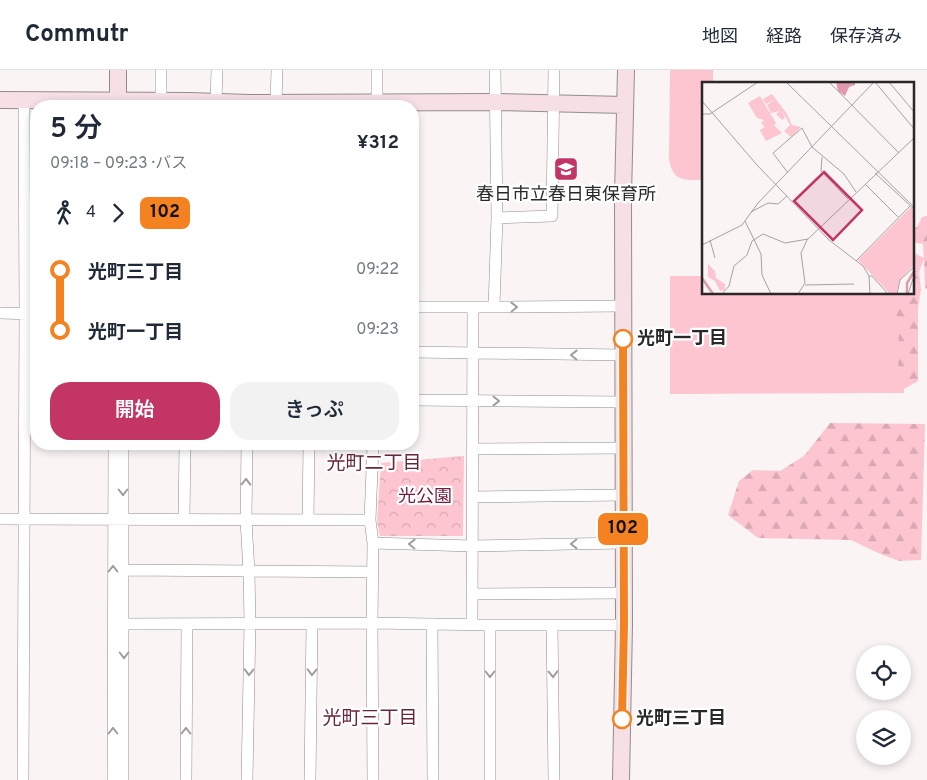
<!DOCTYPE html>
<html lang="ja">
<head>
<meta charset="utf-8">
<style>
  body { margin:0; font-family:Overpass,"Noto Sans JP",sans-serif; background:#f2f2f3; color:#1f2937; height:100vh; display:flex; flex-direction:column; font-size:19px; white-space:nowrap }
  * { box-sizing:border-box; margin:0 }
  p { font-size:16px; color:#747a83 }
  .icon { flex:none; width:28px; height:28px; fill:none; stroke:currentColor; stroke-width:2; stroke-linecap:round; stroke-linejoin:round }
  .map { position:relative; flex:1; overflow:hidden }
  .side { position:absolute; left:30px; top:30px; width:389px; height:350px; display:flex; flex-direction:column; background:#fff; border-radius:20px; box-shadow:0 2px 8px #0003 }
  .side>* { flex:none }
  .badge { padding:0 10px; border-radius:8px; font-size:18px; line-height:32px }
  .controls { position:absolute; left:856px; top:575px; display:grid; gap:10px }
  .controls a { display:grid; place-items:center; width:55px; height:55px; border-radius:50%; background:#fff; box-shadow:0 2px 8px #0003; font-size:25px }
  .map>.badge { position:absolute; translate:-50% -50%; box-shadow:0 0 0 2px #fff }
  .legs { display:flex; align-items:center; gap:8px; height:55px; padding:0 20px; font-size:16px }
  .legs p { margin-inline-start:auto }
  .headline { display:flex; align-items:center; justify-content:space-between; height:85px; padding:0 20px }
  h1 { font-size:28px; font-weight:600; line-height:38px }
  .button { display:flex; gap:10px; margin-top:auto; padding:10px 20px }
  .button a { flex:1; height:58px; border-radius:20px; background:#c23564; color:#fff; font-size:20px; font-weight:600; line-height:58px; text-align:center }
  .button a+a { background:#f2f2f3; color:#1f2937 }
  ul { padding:0 20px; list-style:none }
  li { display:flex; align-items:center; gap:18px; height:60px; font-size:19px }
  li i { display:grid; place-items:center; width:8px; height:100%; margin:0 6px; background:currentColor }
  li i::after { content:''; width:12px; height:12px; margin:-6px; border:4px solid; border-radius:50%; background:#fff }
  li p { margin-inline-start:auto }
  li:first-child i { background:linear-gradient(#0000 50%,currentColor 0) }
  li:last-child i { background:linear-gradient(currentColor 50%,#0000 0) }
  header { display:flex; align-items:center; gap:30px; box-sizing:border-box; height:70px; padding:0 25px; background:#fff; border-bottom:1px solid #e0e1e3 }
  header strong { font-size:24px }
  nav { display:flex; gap:28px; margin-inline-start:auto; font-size:18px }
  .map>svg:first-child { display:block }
</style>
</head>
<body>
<header>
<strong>Commutr</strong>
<nav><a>地図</a><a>経路</a><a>保存済み</a></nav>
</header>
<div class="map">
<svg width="927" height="710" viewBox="0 0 927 710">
  <defs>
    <pattern id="forest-firs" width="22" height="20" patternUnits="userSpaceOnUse" patternTransform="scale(1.25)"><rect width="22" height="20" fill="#fcc5d0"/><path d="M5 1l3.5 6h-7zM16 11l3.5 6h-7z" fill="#d8a9b3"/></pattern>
    <pattern id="park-crowns" width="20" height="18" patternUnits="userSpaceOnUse" patternTransform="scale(1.25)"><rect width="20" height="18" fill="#fcc5d0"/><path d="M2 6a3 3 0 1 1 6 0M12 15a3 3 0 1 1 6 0" fill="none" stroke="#d8a9b3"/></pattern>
  </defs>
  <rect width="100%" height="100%" fill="#faf4f5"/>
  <path fill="#fcc5d0" d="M670 0H713V14H703V110C684 110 673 112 669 89Z
    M670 206H703V224H904V323L670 324Z"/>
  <path fill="url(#forest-firs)" d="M927 146V219L925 217 924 189 919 202 921 219 918 238V311L904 319 898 302 899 274 895 224H913V184L914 183 924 188 923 174 913 172V160L917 157 922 147Z
    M830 353 925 354 921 490 899 491 876 482 851 470 758 468 728 445 739 411 753 400 780 401 804 386Z"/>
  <path fill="url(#park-crowns)" d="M464 386 463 466H380L377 451 381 393Z"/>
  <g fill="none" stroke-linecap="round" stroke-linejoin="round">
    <defs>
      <path id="street" d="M377 0V36
        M495 0 497 148 552 146 554 0
        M161 31V0
        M216 31 217 0
        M276 33 277 0
        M412 237H494L623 236
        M494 237 497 148
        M0 243 36 244
        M412 282 623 285
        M412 330 624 332
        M123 374V710
        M247 374 246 450 249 502 250 553 247 710
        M472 379 624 378
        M472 427 623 425
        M0 449 370 450
        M184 449 185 374
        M308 450 309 374
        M373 473 472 476 623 473
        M123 500 373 502
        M472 524 623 523
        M113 554 372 553 490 555H624
        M432 554 433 710
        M472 555 473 237
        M490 555V710
        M552 555 554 710
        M23 710 25 243 24 30
        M113 710 114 374
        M186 710 187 554
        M310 710 312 553
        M373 710 372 553 373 473 370 450 373 374"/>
      <path id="secondary" d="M0 30 190 31 249 33 496 32 625 35
        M118 30V0
        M621 710 624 555 623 126 626 0"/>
    </defs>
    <use href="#street" stroke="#928c8d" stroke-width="12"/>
    <use href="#secondary" stroke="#928c8d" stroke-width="18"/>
    <use href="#street" stroke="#fff" stroke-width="11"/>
    <use href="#secondary" stroke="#f7e0e5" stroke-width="16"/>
  </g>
  <defs><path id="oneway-chevron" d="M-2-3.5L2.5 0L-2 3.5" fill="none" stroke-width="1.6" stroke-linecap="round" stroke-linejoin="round" transform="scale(1.25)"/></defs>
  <g stroke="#9f9e9e">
    <use href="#oneway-chevron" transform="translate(514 237) rotate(-1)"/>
    <use href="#oneway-chevron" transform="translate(574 285) rotate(-179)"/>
    <use href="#oneway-chevron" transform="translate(496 331)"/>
    <use href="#oneway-chevron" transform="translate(246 412) rotate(-89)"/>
    <use href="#oneway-chevron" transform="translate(123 422) rotate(90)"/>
    <use href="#oneway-chevron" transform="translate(412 474) rotate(-179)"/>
    <use href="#oneway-chevron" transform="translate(574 474) rotate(179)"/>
    <use href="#oneway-chevron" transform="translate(113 499) rotate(-90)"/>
    <use href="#oneway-chevron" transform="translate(124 585) rotate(90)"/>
    <use href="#oneway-chevron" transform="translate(249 602) rotate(91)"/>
    <use href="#oneway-chevron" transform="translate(312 602) rotate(91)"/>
    <use href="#oneway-chevron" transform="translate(490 604) rotate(90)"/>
    <use href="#oneway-chevron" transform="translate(553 604) rotate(89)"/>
    <use href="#oneway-chevron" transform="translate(113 661) rotate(-90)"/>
    <use href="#oneway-chevron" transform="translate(186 661) rotate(-90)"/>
  </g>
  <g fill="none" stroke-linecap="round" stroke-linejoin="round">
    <defs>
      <path id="line-1" d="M622 649 624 555 623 269"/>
    </defs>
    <use href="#line-1" stroke="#fff" stroke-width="11"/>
    <use href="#line-1" stroke="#f58220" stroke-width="8"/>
  </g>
  <defs>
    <symbol id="school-square" viewBox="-11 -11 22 22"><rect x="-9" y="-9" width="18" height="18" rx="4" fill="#c23564" stroke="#fff"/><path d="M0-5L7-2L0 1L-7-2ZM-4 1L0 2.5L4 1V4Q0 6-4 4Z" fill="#fff"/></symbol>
  </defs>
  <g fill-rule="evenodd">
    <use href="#school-square" x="552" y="85" width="28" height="28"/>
  </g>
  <g fill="#fff" stroke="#f58220" stroke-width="2.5">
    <circle cx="623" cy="269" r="9"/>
    <circle cx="622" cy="649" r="9"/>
  </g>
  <g text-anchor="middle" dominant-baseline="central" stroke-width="4.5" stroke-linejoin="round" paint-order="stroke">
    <g font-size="18" fill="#292727" stroke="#fff">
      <text x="566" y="125">春日市立春日東保育所</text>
    </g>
    <g font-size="18" font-weight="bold" fill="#292727" stroke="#fff" text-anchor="start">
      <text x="637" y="269">光町一丁目</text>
      <text x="636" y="649">光町三丁目</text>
    </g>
    <g font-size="18" fill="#6f1e38" stroke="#fff">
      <text x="425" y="427">光公園</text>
    </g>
    <g font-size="19" fill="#6a253a" stroke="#fff">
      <text x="374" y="394">光町二丁目</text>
      <text x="370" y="649">光町三丁目</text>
    </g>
  </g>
  <g transform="translate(702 12)">
    <rect width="212" height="212" fill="#faf4f5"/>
    <path d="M70 12 85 32 90 43 99 45 86 58 84 54 86 57 89 55 82 49 88 43 83 34 80 29 83 36 80 38 74 32 78 29 69 31 65 23 73 17 64 22 61 17ZM58 14 74 41 72 43 80 51 64 59 55 43 58 48 63 45 59 41 62 38 55 36 46 21Z" fill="#fcc5d0"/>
    <path d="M6 182 13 189 14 196 23 202V208L18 209 13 199 6 195Z" fill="#fcc5d0"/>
    <path d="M209 125 212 129V183L198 198 194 212H188L156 178Z" fill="#fcc5d0"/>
    <path d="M134 0H153V3L147 5 143 14 136 9Z" fill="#e09aa9"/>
    <path fill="none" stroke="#e09aa9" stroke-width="2.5" d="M0 196 11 212M205 212V201L213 188"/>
    <path fill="none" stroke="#a6a2a3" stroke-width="1" d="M84 0 213 126M127 0 197 71M173 0 213 48M187 0 213 31M0 19 55 83 127 158 161 184 167 194 168 212M0 32H8L56 0M100 46 110 65 142 92 154 110M120 75 119 89 146 117M86 91 71 71 100 46M173 91 213 128M163 102 197 136M49 130 66 121 76 122 85 114M43 139 59 172 60 193 69 212M8 158 13 176M0 163 40 143 56 121 172 0M154 179 208 124M167 194H170L186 212M103 203 152 202M20 212 27 204 32 184 45 173 50 159 61 152 83 161 106 157M96 212 103 201 99 171 105 158 213 55M195 212 198 198 213 184M206 212 213 191"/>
    <path fill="#c23564" fill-opacity="0.15" stroke="#c23564" stroke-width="2.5" d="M122 90 160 128 131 158 92 119Z"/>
    <rect width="212" height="212" fill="none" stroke="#292727" stroke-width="2.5"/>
  </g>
</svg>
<div class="controls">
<a><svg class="icon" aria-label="locate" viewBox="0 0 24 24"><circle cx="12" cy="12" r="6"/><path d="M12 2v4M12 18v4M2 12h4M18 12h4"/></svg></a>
<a><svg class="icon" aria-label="layers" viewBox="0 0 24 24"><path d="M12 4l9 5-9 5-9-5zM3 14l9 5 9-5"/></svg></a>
</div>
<b class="badge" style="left:623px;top:459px;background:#f58220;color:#111">102</b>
<section class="side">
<div class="headline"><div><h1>5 分</h1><p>09:18 – 09:23 · バス</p></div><b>¥312</b></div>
<div class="legs"><svg class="icon" aria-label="walk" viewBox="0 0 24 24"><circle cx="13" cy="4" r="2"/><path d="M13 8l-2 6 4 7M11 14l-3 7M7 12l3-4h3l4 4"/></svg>4<svg class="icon" aria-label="forward" viewBox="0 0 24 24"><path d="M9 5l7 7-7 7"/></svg><b class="badge" style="background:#f58220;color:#111">102</b></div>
<ul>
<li><i style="color:#f58220"></i><b>光町三丁目</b><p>09:22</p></li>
<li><i style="color:#f58220"></i><b>光町一丁目</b><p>09:23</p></li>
</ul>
<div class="button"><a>開始</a><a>きっぷ</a></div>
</section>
</div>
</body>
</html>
